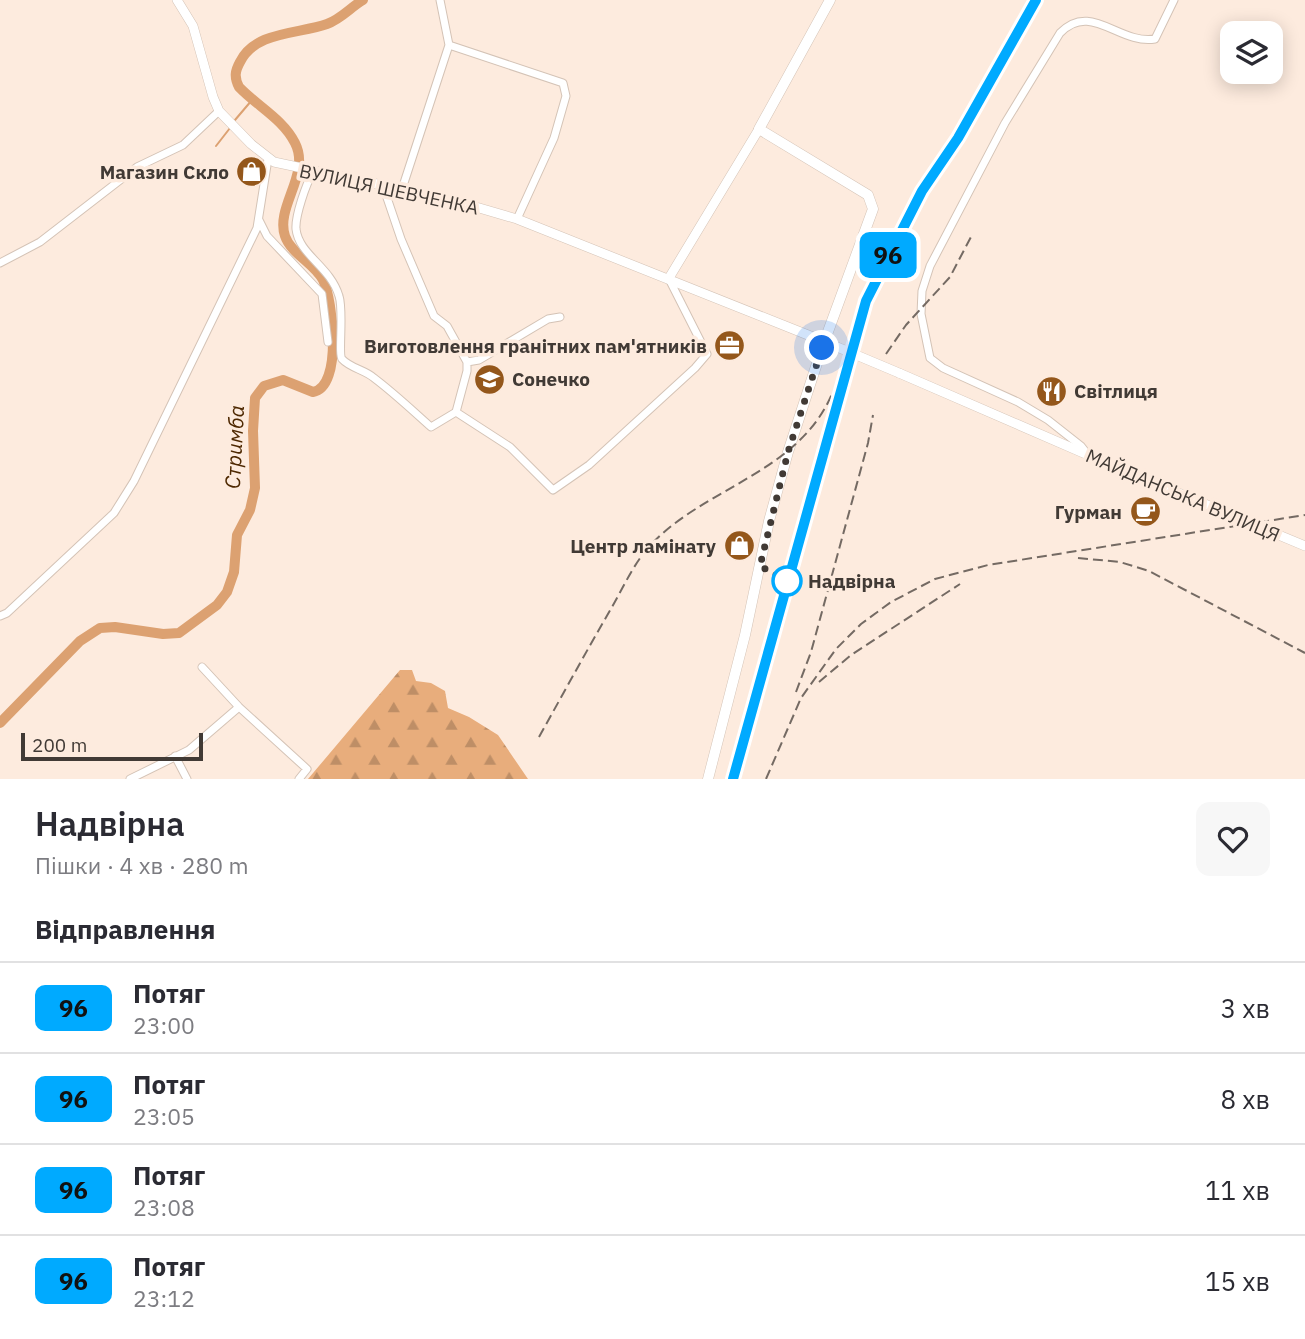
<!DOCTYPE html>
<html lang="uk">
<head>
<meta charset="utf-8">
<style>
  body { margin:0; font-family:"IBM Plex Sans",sans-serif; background:#f7f7f7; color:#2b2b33; height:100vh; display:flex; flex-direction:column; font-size:26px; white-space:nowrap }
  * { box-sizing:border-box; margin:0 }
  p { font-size:23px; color:#7c7c81 }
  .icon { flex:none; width:38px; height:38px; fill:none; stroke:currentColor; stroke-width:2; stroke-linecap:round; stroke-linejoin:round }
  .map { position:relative; height:779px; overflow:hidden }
  .side { display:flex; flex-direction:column; background:#fff; flex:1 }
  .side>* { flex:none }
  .badge { padding:0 14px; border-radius:10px; font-size:24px; line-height:46px }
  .tools { position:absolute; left:1220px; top:21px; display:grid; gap:14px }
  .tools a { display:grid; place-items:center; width:63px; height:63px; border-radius:14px; background:#fff; box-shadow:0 4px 18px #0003; font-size:35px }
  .scale { position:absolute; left:21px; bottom:18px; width:182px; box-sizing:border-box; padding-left:7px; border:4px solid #413a35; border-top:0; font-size:19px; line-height:24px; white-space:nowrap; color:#413a35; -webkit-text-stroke:5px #fdebde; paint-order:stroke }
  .you { position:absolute; width:35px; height:35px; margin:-18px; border:5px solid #fff; border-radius:50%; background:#1a73e8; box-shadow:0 0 0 10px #1a73e833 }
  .map>.badge { position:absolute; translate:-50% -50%; box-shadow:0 0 0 4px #fff }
  h2 { padding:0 35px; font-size:26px; line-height:63px }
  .round { display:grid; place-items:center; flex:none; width:74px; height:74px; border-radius:14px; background:#f7f7f7 }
  .summary { display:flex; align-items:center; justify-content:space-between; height:119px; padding:0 35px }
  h1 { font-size:33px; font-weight:600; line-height:52px }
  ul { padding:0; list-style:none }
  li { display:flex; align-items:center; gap:21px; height:91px; padding:0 35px; border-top:2px solid #e1e1e2 }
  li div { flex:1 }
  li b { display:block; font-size:26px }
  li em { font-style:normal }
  li .badge { min-width:77px; font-weight:700; text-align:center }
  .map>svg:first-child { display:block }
</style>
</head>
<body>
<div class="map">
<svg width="1305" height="779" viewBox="0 0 1305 779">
  <defs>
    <pattern id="forest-firs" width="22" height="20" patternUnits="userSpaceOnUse" patternTransform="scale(1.75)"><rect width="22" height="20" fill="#e8ad7c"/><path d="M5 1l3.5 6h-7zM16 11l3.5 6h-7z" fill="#be8e66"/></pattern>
  </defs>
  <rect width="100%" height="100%" fill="#fdebde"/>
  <path fill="url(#forest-firs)" d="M400 670H412L416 681 431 683 445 691 448 708 469 717 498 735 528 779H308Z"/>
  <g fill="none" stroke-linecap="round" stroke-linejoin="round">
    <path stroke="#dca171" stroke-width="2" d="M235 120 252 100
      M216 146 230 128"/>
    <path stroke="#dca171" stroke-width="10" d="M0 723 80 641 100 628 115 627 163 634 179 633 217 605 227 592 234 572 237 535 250 510 255 488 253 431 255 398 264 386 283 380 313 392C343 387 333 300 323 280 314 263 291 254 285 236 275 207 311 174 295 143 283 119 257 106 239 87 234 77 235 71 240 62 255 31 299 34 327 24 341 19 351 7 363 0"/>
    <defs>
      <path id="minor" d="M440 0 449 45
        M313 172C306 184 295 216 296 229 299 255 330 266 339 296 344 311 338 354 342 359 350 368 365 370 374 378 394 393 413 411 431 427L456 412 467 371V362L447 326 434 316 401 239 383 186
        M402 189 449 45 563 83 566 96 554 138 517 219
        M259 220 267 236 322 294 328 342
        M0 263 40 242 137 167 183 145 219 111
        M467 362 479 360 548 319 560 317
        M456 412 510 447 553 490 589 465 695 368 707 354 669 279
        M1088 455 1081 446 1048 420 1018 402 943 368 930 358 921 314 922 291 930 266 1005 123 1060 33C1091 1 1119 45 1155 39L1174 0
        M0 616 7 613 114 513 134 481 257 228 268 159
        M202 667 239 707 307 769 299 779
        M175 756 187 779
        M130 779 189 750 239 707"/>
      <path id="tertiary" d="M177 0 193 26 213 97 219 111 251 144 274 162 452 200 517 219 823 341
        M669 278 759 129
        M899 373 1088 455 1305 546"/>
      <path id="secondary" d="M708 779 745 635 769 521 788 452 822 348 873 209 868 195 759 129 830 0"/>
    </defs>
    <use href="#minor" stroke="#d4c3b6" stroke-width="9"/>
    <use href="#tertiary" stroke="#d4c3b6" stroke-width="10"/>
    <use href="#secondary" stroke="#d4c3b6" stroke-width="11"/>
    <use href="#minor" stroke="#fff" stroke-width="7"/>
    <use href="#tertiary" stroke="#fff" stroke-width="9"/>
    <use href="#secondary" stroke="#fff" stroke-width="10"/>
    <path stroke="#746a63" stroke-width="2" stroke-dasharray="10 5" stroke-linecap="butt" d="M886 354 906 325 950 277 973 233
      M1078 558 1120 562 1149 571 1305 653
      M819 682 851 655 960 584
      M796 692 811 652 868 443 873 415
      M539 737C563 694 587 650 612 607 623 588 633 565 648 548 702 487 797 475 832 394
      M733 779 866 301 922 191 958 138 1036 0
      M766 779 801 698 836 649 861 624 891 602 935 579 988 565 1305 515"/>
    <defs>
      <path id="tertiary-bridge" d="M823 341 899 373"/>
    </defs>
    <use href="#tertiary-bridge" stroke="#d4c3b6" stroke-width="10" stroke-linecap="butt"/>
    <use href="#tertiary-bridge" stroke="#fff" stroke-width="9"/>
  </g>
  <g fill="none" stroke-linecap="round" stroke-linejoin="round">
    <defs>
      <path id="line" d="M733 779 866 301 922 191 958 138 1036 0"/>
    </defs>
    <use href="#line" stroke="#fff" stroke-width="16"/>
    <use href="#line" stroke="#0af" stroke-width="10"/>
    <path stroke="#413a35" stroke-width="7" stroke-dasharray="0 12.6" d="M787 581 760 566 788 452 822 348"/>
  </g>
  <defs>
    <symbol id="shop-disc" viewBox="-11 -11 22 22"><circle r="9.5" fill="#94571b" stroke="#fdebde"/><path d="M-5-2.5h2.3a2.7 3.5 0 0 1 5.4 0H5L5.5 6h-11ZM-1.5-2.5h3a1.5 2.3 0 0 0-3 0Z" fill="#fff"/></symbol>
    <symbol id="office-disc" viewBox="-11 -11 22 22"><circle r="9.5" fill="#94571b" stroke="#fdebde"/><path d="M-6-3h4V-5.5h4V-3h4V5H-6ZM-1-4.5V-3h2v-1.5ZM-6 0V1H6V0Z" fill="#fff"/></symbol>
    <symbol id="school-disc" viewBox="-11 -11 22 22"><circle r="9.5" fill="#94571b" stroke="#fdebde"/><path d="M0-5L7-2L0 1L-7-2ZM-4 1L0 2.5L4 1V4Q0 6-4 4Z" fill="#fff"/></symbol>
    <symbol id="restaurant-disc" viewBox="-11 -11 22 22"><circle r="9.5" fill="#94571b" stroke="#fdebde"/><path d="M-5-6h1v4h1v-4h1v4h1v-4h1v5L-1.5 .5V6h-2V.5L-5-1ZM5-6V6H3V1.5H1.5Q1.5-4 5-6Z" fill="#fff"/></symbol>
    <symbol id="cafe-disc" viewBox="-11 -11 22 22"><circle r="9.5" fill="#94571b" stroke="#fdebde"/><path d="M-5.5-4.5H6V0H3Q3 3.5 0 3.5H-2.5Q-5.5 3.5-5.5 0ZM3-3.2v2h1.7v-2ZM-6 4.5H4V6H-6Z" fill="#fff"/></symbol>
  </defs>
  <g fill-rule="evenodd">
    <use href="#shop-disc" x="234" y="154" width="35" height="35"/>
    <use href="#office-disc" x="712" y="328" width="35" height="35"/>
    <use href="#school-disc" x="472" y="362" width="35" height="35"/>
    <use href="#restaurant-disc" x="1034" y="374" width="35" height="35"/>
    <use href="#cafe-disc" x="1128" y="494" width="35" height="35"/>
    <use href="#shop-disc" x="722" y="528" width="35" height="35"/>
  </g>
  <circle fill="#fff" stroke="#0af" stroke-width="3.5" cx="787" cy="581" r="14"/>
  <g text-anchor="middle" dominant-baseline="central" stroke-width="7" stroke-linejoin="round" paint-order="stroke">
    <g font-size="19" font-weight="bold" fill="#413a35" stroke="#fdebde" text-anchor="end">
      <text x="229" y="172">Магазин Скло</text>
      <text x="707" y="346">Виготовлення гранітних пам'ятників</text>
      <text x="512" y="379" text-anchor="start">Сонечко</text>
      <text x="1074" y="391" text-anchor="start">Світлиця</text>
      <text x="1122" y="512">Гурман</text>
      <text x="716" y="546">Центр ламінату</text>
    </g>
    <g font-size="19" fill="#413a35" stroke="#fdebde">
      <text transform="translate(389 189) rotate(12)">ВУЛИЦЯ ШЕВЧЕНКА</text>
      <text transform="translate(1183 495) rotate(23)">МАЙДАНСЬКА ВУЛИЦЯ</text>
    </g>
    <g font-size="19" font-weight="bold" fill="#413a35" stroke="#fdebde" text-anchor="start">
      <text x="808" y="581">Надвірна</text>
    </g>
    <g font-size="21" font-style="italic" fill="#4e2800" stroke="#fdebde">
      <text transform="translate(234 447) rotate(-87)">Стримба</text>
    </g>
  </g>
</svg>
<div class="tools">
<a><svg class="icon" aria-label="layers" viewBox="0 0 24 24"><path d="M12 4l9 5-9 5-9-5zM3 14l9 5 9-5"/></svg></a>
</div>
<div class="scale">200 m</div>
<div class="you" style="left:822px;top:348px"></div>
<b class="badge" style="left:888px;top:255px;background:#0af;color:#111">96</b>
</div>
<section class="side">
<div class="summary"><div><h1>Надвірна</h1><p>Пішки · 4 хв · 280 m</p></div><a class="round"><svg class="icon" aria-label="heart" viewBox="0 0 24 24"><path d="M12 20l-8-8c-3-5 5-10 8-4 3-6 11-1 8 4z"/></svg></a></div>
<h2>Відправлення</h2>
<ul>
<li><span class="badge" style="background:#0af;color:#111">96</span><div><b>Потяг</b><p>23:00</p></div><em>3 хв</em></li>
<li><span class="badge" style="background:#0af;color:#111">96</span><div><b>Потяг</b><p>23:05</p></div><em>8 хв</em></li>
<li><span class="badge" style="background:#0af;color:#111">96</span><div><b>Потяг</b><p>23:08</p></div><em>11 хв</em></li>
<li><span class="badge" style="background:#0af;color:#111">96</span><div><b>Потяг</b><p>23:12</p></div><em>15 хв</em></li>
</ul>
</section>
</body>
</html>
